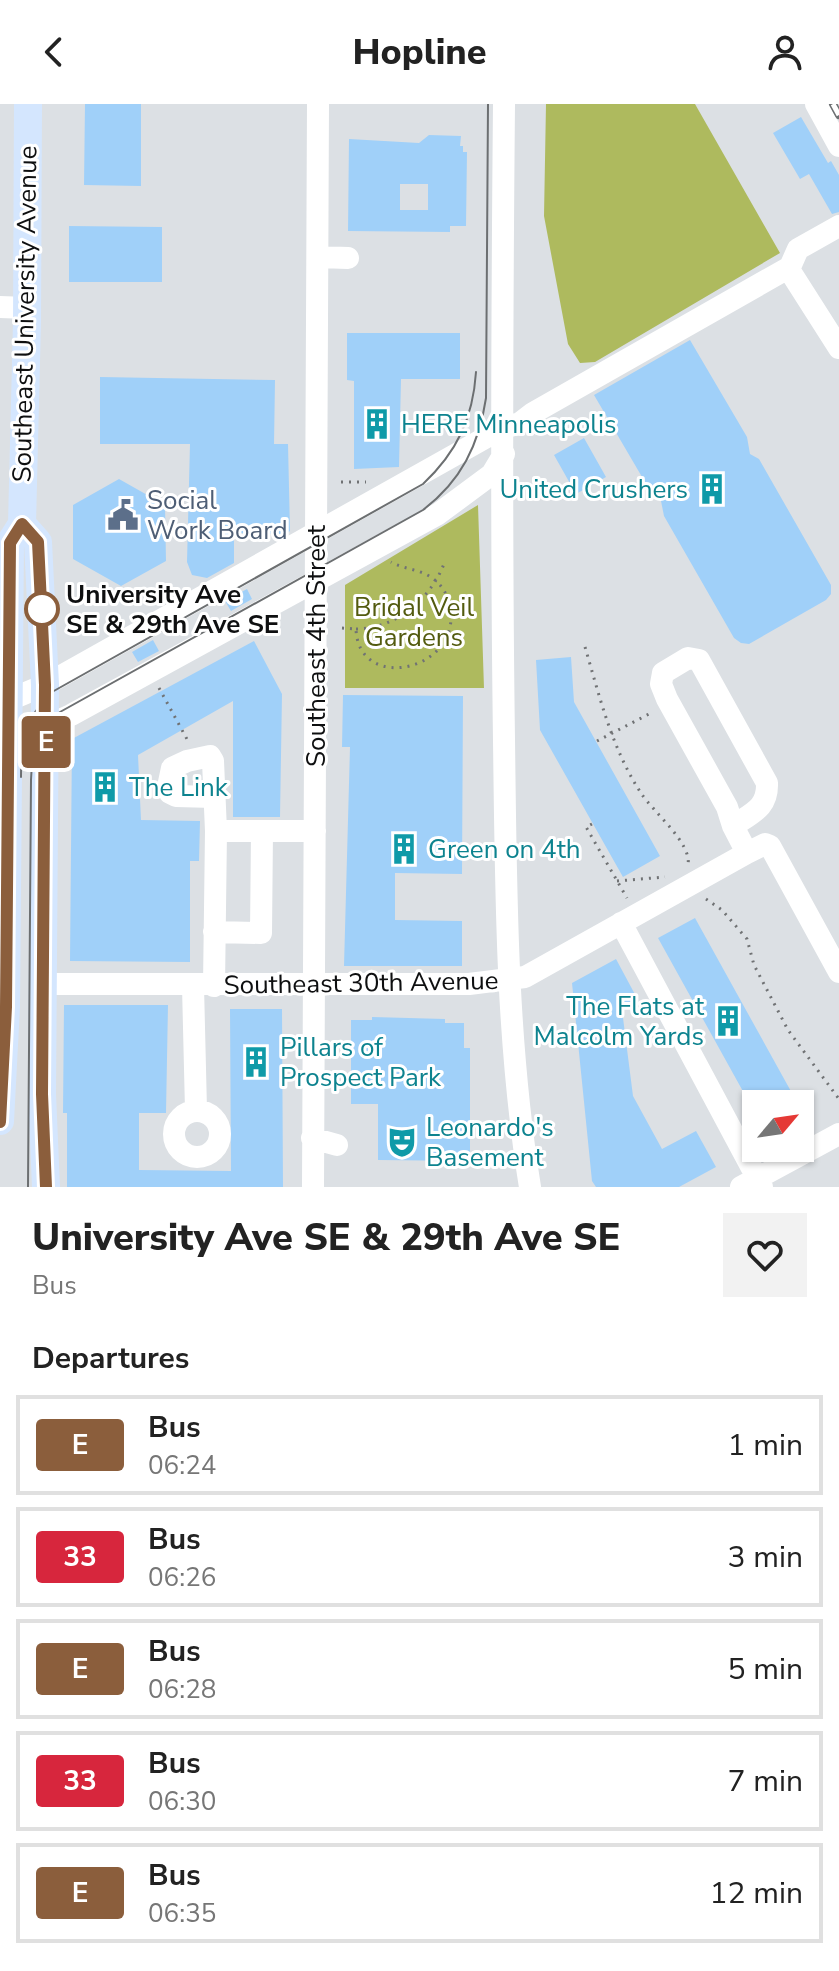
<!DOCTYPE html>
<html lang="en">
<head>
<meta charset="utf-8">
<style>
  body { margin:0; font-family:"Nunito Sans",sans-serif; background:#f2f2f2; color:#222; height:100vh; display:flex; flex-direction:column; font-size:30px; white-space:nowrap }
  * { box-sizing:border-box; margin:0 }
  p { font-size:26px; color:#767676 }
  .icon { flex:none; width:44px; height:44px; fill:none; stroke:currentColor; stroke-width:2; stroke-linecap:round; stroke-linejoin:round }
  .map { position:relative; height:1083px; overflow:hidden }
  .panel { display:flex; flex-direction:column; background:#fff; flex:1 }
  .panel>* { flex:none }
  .badge { padding:0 16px; border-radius:6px; font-size:28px; line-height:52px }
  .needle { width:52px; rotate:61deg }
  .controls { position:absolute; left:742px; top:986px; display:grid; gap:16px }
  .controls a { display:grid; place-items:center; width:72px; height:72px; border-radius:0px; background:#fff; box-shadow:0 2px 6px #0004; font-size:40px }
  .map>.badge { position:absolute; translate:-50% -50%; box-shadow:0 0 0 4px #fff }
  h2 { padding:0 32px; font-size:30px; line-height:72px }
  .round { display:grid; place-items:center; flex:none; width:84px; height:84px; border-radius:0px; background:#f2f2f2 }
  .head { display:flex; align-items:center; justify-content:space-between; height:136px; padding:0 32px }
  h1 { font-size:38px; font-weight:800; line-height:60px }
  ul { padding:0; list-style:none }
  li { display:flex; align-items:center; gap:24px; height:100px; margin:0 16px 12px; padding:0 16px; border:4px solid #e0e0e0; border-radius:0px }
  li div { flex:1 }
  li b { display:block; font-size:30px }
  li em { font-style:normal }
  li .badge { min-width:88px; font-weight:700; text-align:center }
  header { display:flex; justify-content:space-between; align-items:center; height:104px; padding:0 32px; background:#fff; font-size:36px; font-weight:800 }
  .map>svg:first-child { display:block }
</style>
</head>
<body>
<header><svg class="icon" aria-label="back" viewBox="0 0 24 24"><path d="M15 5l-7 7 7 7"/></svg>Hopline<svg class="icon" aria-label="person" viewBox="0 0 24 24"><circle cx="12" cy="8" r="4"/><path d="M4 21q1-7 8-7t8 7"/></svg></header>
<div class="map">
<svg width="839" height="1083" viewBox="0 0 839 1083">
  <rect width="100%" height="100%" fill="#dce0e4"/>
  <path fill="#aeba5e" d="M546 0H695L780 149 595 258 580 259 568 240 544 112Z
    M478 401 484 584H345V481Z"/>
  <path fill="#a0d0f9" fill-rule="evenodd" d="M85 0H141V82L84 81Z
    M801 13 828 59 831 57 839 71V108L832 110 809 70 800 75 773 29Z
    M429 31 461 32 460 42H463V48H467L466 122H450V128L348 127 349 35 419 39ZM400 80H428V106H400Z
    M69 122 162 123V178H69Z
    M347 229H460V275H401L399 363 354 365V277L347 276Z
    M690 236 747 333 750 350 759 355 831 481V490L826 496 749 540 741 539 734 534 664 412 661 397 652 390 594 291Z
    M100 273 275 276 274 340H288L290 427 286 430 234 429V459L207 474 192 471 187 458 190 340H100Z
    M584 334 606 373 576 390 554 351Z
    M119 375 165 401 166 457 121 482 73 455V401Z
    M247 485 252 495 231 507 225 497Z
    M153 536 159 547 138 558 132 548Z
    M254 537 282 590 280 713H233V597L138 651 141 716 200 717 199 757H190V858L70 857 72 635Z
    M571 553 574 598 660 752 623 773 540 626 536 556Z
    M343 591 463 592 462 770 395 769V816L462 817V862H344L350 643H342Z
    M695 814 798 1000H750L658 834Z
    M616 855 638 896 622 906 633 992 662 1045 696 1027 716 1063 679 1083H596L592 1077 572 879Z
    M64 901H168L166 1009H139V1066L231 1067 230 905H282L283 1083H67V1009H63Z
    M372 913 445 915V919H464V944H470V1057L378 1056V1000H351V916H372Z"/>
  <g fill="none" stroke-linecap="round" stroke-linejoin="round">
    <path stroke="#707274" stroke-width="3" stroke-dasharray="2 6" stroke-linecap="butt" d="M341 378H366
      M342 524 356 525C358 587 454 569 451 510 450 497 446 486 436 477 423 465 405 466 391 458
      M356 525C396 525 432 494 445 457
      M585 543C600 594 612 645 641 689 653 708 692 739 688 761
      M159 584 188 637
      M597 637 649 610
      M592 720 586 723 627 794
      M617 777 665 773
      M706 795 722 806 747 835 754 861 788 926 839 995"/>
    <path stroke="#fff" stroke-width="22" d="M504 0C502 212 501 424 504 636 506 786 506 935 530 1083
      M816 0 839 42
      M319 153 348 154
      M788 164 839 244
      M0 203 27 204
      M9 596 45 581 501 325 520 319 533 309 790 163 798 145 839 122
      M7 640 71 611 438 410 492 370 504 350
      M214 693 176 692 170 689 168 683 172 664 187 657 210 652 213 657 216 727
      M747 749 765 740 770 742 839 868
      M621 819 762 1083
      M214 828 261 829 262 727
      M43 880H469L525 873 747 749 733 722 727 703 667 595 661 580 663 569 688 554 699 556 767 679C768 704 752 709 733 722
      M193 882 196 1006
      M214 882 216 727H315
      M174 1030a23 23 0 1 1 46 0a23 23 0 1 1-46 0Z
      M312 1034 337 1041
      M313 1083 318 0
      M741 1083 839 1030"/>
    <path stroke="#d4e6fe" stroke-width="28" d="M22 420 38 438 45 581 42 990 46 1083
      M22 420 27 218 28 0
      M0 1017 6 903 10 439 22 420"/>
    <path stroke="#6c6f71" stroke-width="2" d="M21 673C21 634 24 616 52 588L423 380C457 348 473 314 476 268
      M28 1083 31 676C32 647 38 627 60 608L423 406C461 377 479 341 486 294L488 0"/>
    <defs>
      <path id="rail" d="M833 0 839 11"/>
    </defs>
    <use href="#rail" stroke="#6c6f71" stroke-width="8"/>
    <use href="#rail" stroke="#fff" stroke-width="5" stroke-dasharray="15" stroke-linecap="butt"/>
  </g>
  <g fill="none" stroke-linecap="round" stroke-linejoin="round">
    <defs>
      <path id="line" d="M0 1018 6 903 10 439 22 420 38 438 45 581 42 990 46 1083"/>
    </defs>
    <use href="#line" stroke="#fff" stroke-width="18"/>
    <use href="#line" stroke="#8b5e3c" stroke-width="12"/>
  </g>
  <defs>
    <symbol id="building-bare" viewBox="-9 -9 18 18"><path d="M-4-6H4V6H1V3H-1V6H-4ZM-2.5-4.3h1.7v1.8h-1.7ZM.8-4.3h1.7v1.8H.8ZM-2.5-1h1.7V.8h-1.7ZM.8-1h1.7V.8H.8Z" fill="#0f9aa8" stroke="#fff" stroke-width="2.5" paint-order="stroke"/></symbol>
    <symbol id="civic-bare" viewBox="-9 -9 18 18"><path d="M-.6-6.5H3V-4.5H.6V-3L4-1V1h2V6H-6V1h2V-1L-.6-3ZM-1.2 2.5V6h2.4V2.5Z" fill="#5c6f8a" stroke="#fff" stroke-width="2.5" paint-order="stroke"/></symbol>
    <symbol id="theatre-bare" viewBox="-9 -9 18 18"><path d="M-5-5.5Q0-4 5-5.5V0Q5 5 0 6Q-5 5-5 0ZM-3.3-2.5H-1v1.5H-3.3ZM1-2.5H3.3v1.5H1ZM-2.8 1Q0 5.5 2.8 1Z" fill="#0f9aa8" stroke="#fff" stroke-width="2.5" paint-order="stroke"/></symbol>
  </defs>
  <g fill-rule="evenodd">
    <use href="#building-bare" x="355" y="298" width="44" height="44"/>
    <use href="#building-bare" x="690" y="363" width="44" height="44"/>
    <use href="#civic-bare" x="101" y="389" width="44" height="44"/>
    <use href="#building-bare" x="83" y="661" width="44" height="44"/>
    <use href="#building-bare" x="382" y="723" width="44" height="44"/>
    <use href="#building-bare" x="706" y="895" width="44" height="44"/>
    <use href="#building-bare" x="234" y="936" width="44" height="44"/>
    <use href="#theatre-bare" x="380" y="1016" width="44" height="44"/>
  </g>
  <circle fill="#fff" stroke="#8b5e3c" stroke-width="4" cx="42" cy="505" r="16"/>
  <g text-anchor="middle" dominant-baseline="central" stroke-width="6" stroke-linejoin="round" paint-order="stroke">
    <g font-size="26" fill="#0e0f10" stroke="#fff">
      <text transform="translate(25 210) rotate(-89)">Southeast University Avenue</text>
      <text transform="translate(316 542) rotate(-90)">Southeast 4th Street</text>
      <text transform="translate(361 879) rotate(-1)">Southeast 30th Avenue</text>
    </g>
    <g font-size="26" fill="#0d838f" stroke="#fff" text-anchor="start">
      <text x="401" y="320">HERE Minneapolis</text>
      <text x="688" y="385" text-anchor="end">United Crushers</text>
      <text x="129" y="683">The Link</text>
      <text x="428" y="745">Green on 4th</text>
      <text x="704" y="902" text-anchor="end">The Flats at<tspan x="704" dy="30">Malcolm Yards</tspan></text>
      <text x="280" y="943">Pillars of<tspan x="280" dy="30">Prospect Park</tspan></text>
      <text x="426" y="1023">Leonardo's<tspan x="426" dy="30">Basement</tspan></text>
    </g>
    <g font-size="26" fill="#4e5e75" stroke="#fff" text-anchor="start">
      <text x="147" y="396">Social<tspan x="147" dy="30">Work Board</tspan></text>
    </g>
    <g font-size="26" font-weight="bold" fill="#0e0f10" stroke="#fff" text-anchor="start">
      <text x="66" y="490">University Ave<tspan x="66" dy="30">SE &amp; 29th Ave SE</tspan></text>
    </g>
    <g font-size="26" fill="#535b0f" stroke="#fff">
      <text x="414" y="503">Bridal Veil<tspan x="414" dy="30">Gardens</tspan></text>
    </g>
  </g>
</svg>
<div class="controls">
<a><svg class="needle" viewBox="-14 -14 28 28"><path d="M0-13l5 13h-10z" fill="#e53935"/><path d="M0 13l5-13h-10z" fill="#767676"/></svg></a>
</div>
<b class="badge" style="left:46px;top:638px;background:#8b5e3c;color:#fff">E</b>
</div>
<section class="panel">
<div class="head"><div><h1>University Ave SE &amp; 29th Ave SE</h1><p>Bus</p></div><a class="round"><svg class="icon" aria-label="heart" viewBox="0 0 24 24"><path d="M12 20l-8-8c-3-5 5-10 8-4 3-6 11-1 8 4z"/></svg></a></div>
<h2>Departures</h2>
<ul>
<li><span class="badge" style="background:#8b5e3c;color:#fff">E</span><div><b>Bus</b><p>06:24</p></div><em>1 min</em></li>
<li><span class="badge" style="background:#d7263d;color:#fff">33</span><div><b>Bus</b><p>06:26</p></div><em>3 min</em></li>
<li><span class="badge" style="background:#8b5e3c;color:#fff">E</span><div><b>Bus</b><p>06:28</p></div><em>5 min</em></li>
<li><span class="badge" style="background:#d7263d;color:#fff">33</span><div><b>Bus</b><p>06:30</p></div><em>7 min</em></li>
<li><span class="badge" style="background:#8b5e3c;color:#fff">E</span><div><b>Bus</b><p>06:35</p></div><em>12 min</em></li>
</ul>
</section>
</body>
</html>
